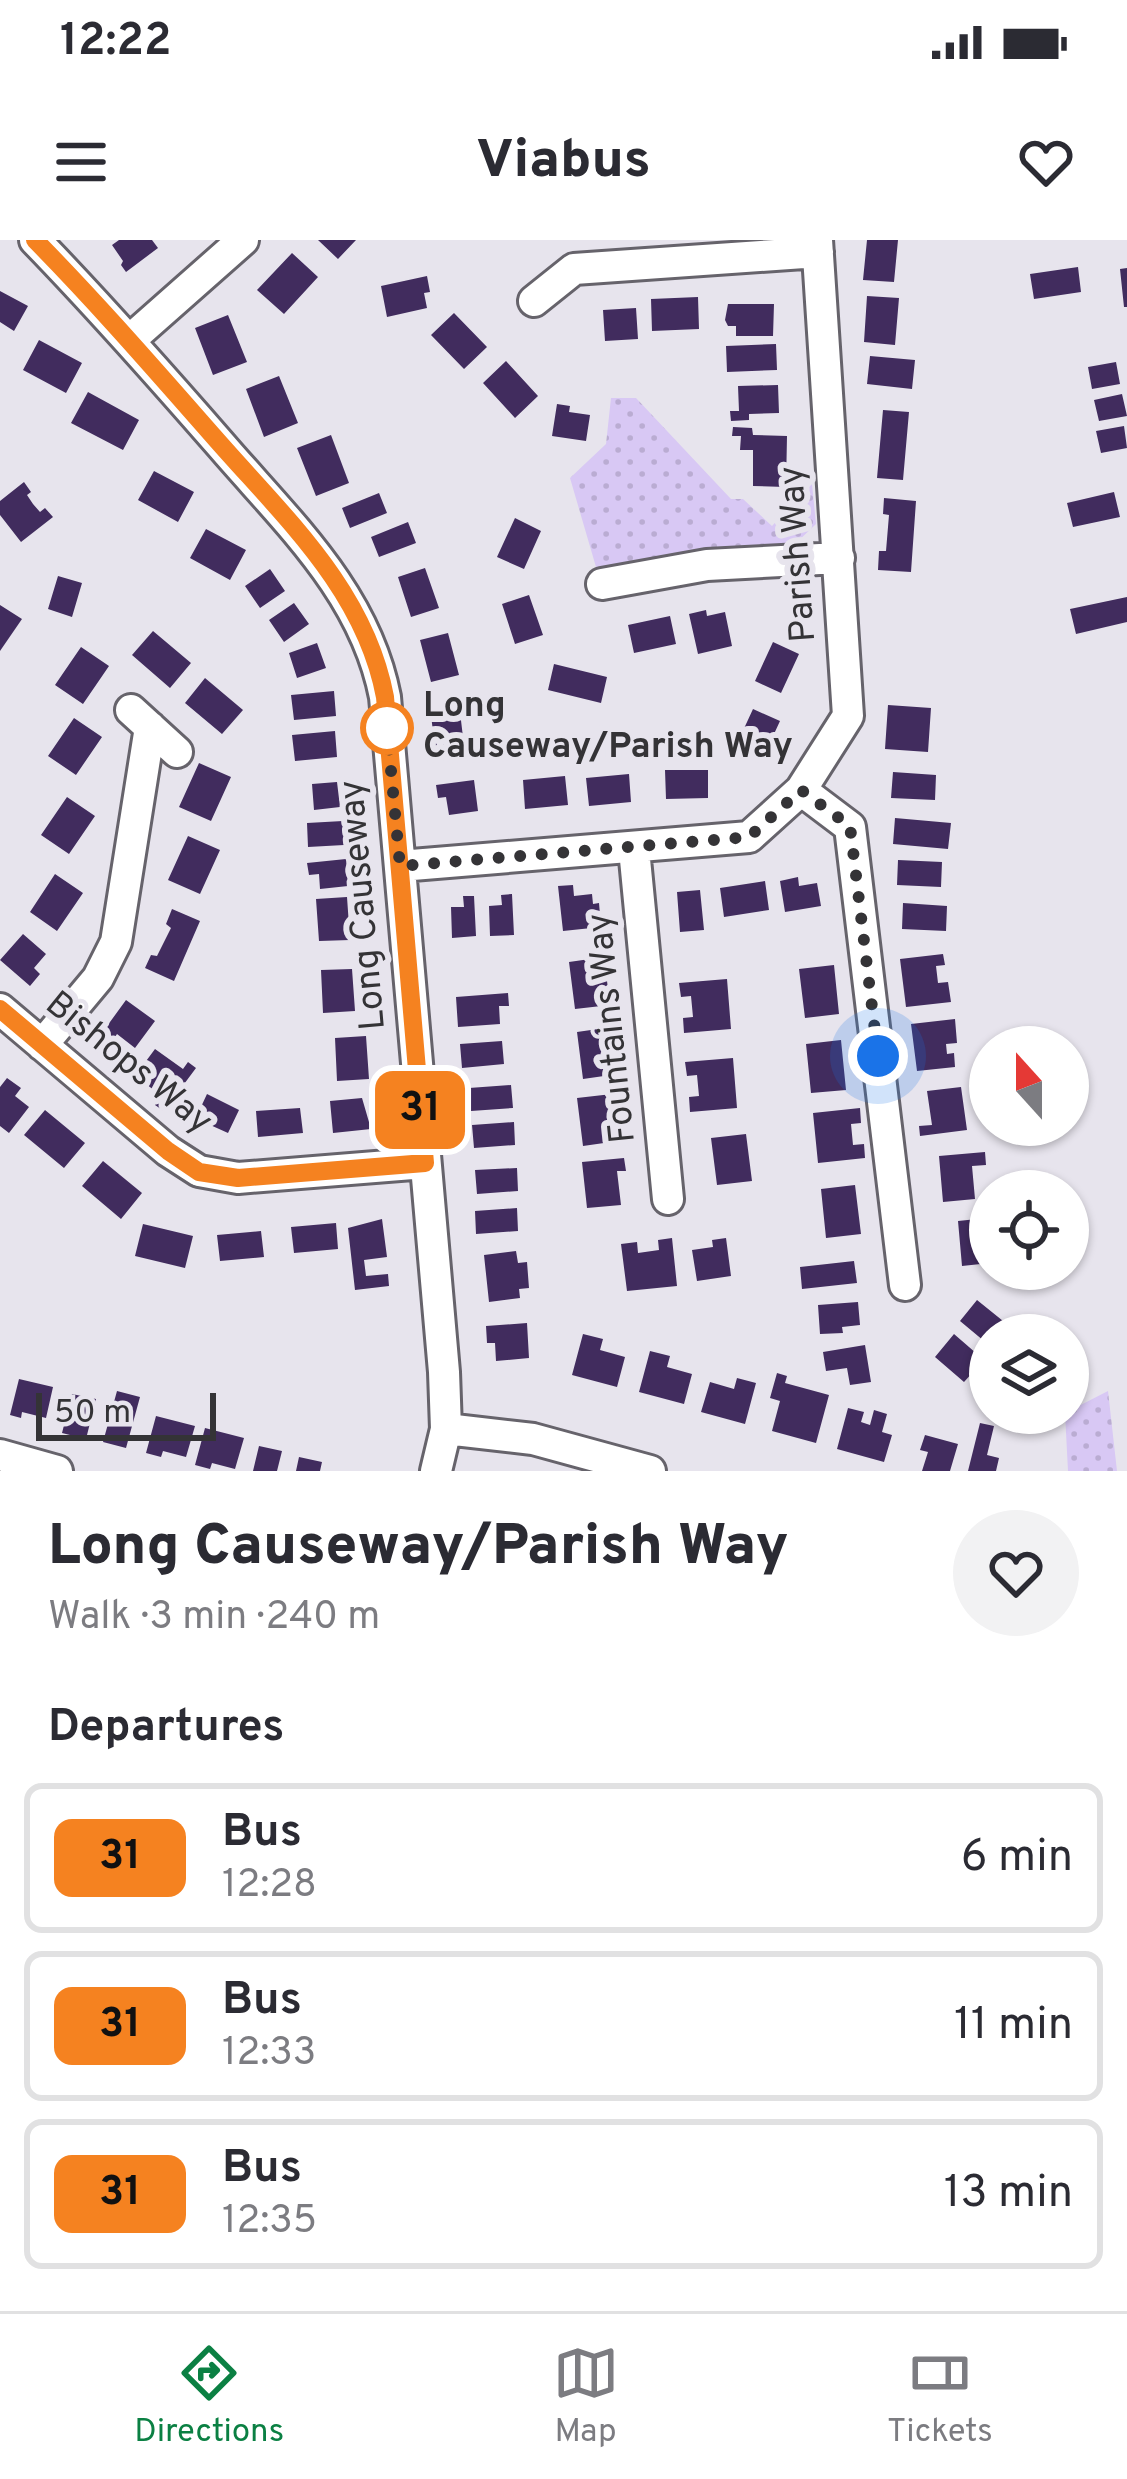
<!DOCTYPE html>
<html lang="en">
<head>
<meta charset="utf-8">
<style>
  body { margin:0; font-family:Overpass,sans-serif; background:#f2f2f3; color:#2b2b33; height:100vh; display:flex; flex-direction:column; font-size:45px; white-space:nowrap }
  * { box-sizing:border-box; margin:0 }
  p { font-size:39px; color:#7c7c81 }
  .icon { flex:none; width:66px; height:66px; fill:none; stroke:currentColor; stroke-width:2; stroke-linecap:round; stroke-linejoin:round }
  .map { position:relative; height:1231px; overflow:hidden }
  .panel { display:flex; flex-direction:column; background:#fff; flex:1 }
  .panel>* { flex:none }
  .badge { padding:0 24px; border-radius:18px; font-size:42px; line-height:78px }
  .needle { width:78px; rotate:339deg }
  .tools { position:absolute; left:969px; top:786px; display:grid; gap:24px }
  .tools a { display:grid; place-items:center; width:120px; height:120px; border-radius:50%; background:#fff; box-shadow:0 3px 9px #0004; font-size:60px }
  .scale { position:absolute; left:36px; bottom:30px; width:180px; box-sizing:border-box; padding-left:12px; border:6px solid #343336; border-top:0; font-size:33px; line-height:42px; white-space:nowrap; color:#343336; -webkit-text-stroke:9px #e7e4ed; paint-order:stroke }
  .you { position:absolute; width:60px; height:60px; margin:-30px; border:9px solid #fff; border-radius:50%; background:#1a73e8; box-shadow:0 0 0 18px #1a73e833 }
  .map>.badge { position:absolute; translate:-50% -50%; box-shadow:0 0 0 6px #fff }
  h2 { padding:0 48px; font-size:45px; line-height:108px }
  .round { display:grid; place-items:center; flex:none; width:126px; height:126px; border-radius:63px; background:#f2f2f3 }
  .summary { display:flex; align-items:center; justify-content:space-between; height:204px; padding:0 48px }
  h1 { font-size:57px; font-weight:800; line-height:90px }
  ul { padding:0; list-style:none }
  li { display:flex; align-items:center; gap:36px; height:150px; margin:0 24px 18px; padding:0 24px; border:6px solid #e1e1e2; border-radius:18px }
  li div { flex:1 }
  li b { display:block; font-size:45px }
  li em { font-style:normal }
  li .badge { min-width:132px; font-weight:700; text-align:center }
  .status { display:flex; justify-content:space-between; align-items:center; height:84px; padding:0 60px; background:#fff; direction:ltr }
  .status svg { height:33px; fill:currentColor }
  header { display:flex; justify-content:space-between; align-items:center; height:156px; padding:0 48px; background:#fff; font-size:54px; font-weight:800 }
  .tab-bar { display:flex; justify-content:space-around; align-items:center; height:168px; border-top:3px solid #e1e1e2; background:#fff; font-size:33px; color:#7c7c81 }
  .tab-bar a { display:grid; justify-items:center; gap:6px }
  .tab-bar .on { color:#0b8043 }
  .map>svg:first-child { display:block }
</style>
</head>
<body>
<div class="status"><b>12:22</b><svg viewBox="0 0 49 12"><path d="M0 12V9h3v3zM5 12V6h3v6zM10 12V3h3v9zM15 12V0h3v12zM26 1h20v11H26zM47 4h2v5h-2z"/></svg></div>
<header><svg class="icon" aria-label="menu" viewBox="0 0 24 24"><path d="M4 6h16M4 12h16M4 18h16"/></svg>Viabus<svg class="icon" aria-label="heart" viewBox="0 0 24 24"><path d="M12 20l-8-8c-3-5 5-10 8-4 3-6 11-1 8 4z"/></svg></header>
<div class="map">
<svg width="1127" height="1231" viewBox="0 0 1127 1231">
  <defs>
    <pattern id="grass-dots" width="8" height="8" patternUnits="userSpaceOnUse" patternTransform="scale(3)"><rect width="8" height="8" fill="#d8c8f4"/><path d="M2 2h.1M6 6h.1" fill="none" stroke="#baacd2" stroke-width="1.8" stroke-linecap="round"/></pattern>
  </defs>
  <rect width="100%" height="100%" fill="#e7e4ed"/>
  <path fill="url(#grass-dots)" d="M611 158H636L731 259H743L772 286 812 244 816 284 793 306 596 327 570 238 606 204Z
    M1108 1151 1117 1231H1068L1065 1173Z"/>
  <path fill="#412c5e" d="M119 0H152L158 8 126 32 121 25 123 21 112 5Z
    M318 0H356L338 19Z
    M867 0H898L894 42 863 40Z
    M292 13 318 37 284 74 257 50Z
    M1078 27 1081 52 1034 59 1030 34Z
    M1127 28V67H1124L1120 29Z
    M427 36 430 52 424 53 427 68 387 77 381 46Z
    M0 51 28 66 14 91 0 82Z
    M867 56 899 58 895 105 864 102Z
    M698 57 699 89 652 91 651 59Z
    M728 64H774L773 96H736V86H728L725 80Z
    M636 68 638 99 605 101 603 70Z
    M454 73 487 107 464 129 431 95Z
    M228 75 247 122 213 135 195 88Z
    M39 100 82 123 66 153 23 130Z
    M776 104 777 130 727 132 726 106Z
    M870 116 915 120 912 149 867 144Z
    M506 121 538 156 515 178 483 143Z
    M1116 122 1120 144 1092 149 1088 127Z
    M279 136 298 183 264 197 246 149Z
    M778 145 779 173 749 174V180L731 181 730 171H739L738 146Z
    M88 152 139 180 123 210 71 183Z
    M1122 154 1127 176 1099 181 1094 160Z
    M557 164 570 166 569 172 590 175 586 201 552 196Z
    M883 170 909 172 903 240 877 238Z
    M1124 186 1127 208 1101 213 1096 191Z
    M733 187 752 188 753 195 787 196 786 247 753 246V210H740L741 196H732Z
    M331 195 349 243 316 256 297 208Z
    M154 231 194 252 178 282 138 260Z
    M24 242 31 252 27 255 33 264 40 272 45 268 53 277 21 302 0 275V261Z
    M1114 252 1120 277 1073 287 1067 263Z
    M379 253 387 273 350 288 342 268Z
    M884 258 916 261 911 332 878 330 879 311H886L889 275 883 274Z
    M515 278 541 291 524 329 497 317Z
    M408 282 416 303 379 317 371 297Z
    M206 289 246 310 230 340 190 318Z
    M425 328 439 368 411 377 398 337Z
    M270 329 285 351 260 368 245 346Z
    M58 336 82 343 72 377 48 369Z
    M529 355 543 395 515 404 502 364Z
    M1127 357V382L1076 394 1070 369Z
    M294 363 309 384 284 402 269 380Z
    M0 365 22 379 0 411Z
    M706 370 707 376 725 372 732 406 698 414 689 374Z
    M670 376 676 404 634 413 628 385Z
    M153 391 191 423 170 448 132 415Z
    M448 393 459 435 431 442 420 400Z
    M773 402 799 414 781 453 755 441Z
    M317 403 326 428 297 438 289 413Z
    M81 407 109 426 83 464 55 445Z
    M554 424 607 437 601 463 548 450Z
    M205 438 243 470 222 494 185 463Z
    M334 451 336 476 294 480 291 455Z
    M888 465 931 468 928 512 885 509Z
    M753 469 780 481 762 520 735 508Z
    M460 472 465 514 436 517 431 475Z
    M74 478 102 497 76 535 48 516Z
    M335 491 337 517 295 521 292 495Z
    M199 523 231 537 211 581 179 567Z
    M665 530H708V558L666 559Z
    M893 532 936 535 935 560 891 558Z
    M629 534 631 562 589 566 586 538Z
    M565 536 568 565 525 569 523 540Z
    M474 540 478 571 449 575 446 557 438 558 436 545Z
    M337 542 340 567 314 570 312 544Z
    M67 557 95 576 69 614 41 595Z
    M895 578 951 583 948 609 893 604Z
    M343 581 344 605 308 607 307 583Z
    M188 596 220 610 200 654 168 640Z
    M346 619 348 646 320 649 319 634 309 635 307 623Z
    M898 620 942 622 941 647 897 645Z
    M55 634 83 653 57 691 30 672Z
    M798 637 799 646 817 643 821 666 785 672 780 641Z
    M765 641 769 670 724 677 720 648Z
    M573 645 574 656 592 654 593 664 599 663 601 687 563 691 558 646Z
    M700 650 704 690 680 692 677 652Z
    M512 654 514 695 490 696 489 666 502 665 501 655Z
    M463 656H474L476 696 452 698 451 667H464Z
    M347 657 350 700 319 701 316 659Z
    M903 663 947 666 946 691 902 689Z
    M172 669 200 681 174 741 145 728 151 715 157 716 171 688 166 684Z
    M23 694 46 714 34 728 40 734 30 746 0 720Z
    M943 714 945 725 936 726 938 743 948 742 951 762 906 767 900 719Z
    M604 717 610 765 575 769 569 722Z
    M834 725 839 774 805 778 799 729Z
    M352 729 355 771 323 773 321 730Z
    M727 739 731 789 684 793 683 778 693 777 691 756 681 757 679 743Z
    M508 753 509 766H499L500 784 458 787 456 757Z
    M126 760 155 781 135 808 117 794 113 800 102 793Z
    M955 779 957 803 946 804 947 814 954 813 955 827 917 831 911 784Z
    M612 787 618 834 583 839 577 792Z
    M366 796 369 839 337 841 335 798Z
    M841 800 846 850 811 853 806 804Z
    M502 801 504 824 462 828 460 804Z
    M155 809 183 829 188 822 196 828 164 871 155 865 162 856 135 836Z
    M733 818 737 868 690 872 689 857 699 856 697 835 687 836 685 822Z
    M7 838 21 848 15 856 29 867 9 893 0 886V847Z
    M511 845 513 868 471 871 469 848Z
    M961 847 967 890 920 896 919 886 932 885 927 851Z
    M207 854 239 870 228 893 208 884 205 890 193 884Z
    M612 854 618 901 583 906 577 858Z
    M362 858 371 889 333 893 330 861Z
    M300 868 303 893 258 897 256 871Z
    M860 868 861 883 851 884 853 905 864 904 865 918 818 923 813 873Z
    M45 870 85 903 64 928 24 895Z
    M514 882 515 905 474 908 472 885Z
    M746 894 752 941 717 945 711 898Z
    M985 912 986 925 972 926 975 959 943 962 939 916Z
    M624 918 626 931H617L621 965 587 968 582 922Z
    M103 921 142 953 121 979 82 946Z
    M517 928 518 951 477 954 475 930Z
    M855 945 861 994 826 998 821 949Z
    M517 968 518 991 476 994 475 971Z
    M987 978 990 1023 962 1026 958 981Z
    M382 979 387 1017 364 1020 366 1036 388 1034 389 1046 355 1050 348 988Z
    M336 983 338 1009 294 1013 291 987Z
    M143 984 193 996 185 1028 135 1016Z
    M261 991 264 1017 220 1021 217 995Z
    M672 998 677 1046 627 1051 621 1004 637 1002 638 1013 659 1010 658 1000Z
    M726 998 731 1036 697 1041 692 1010 713 1007 712 1000Z
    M516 1011 518 1023 527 1022 529 1048 519 1049 520 1058 489 1062 484 1015Z
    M854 1021 857 1043 802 1049 800 1027Z
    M977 1060 1008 1085 999 1095H990V1106L960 1081Z
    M858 1062 860 1085 842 1087 843 1093 820 1094 818 1065Z
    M527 1083 529 1118 496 1121 495 1103H487L486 1086Z
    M583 1094 603 1099 600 1110 625 1117 617 1147 572 1135Z
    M954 1094 984 1120 964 1142 935 1117Z
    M865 1105 871 1142 850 1145 847 1128 826 1131 823 1112Z
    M650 1111 670 1116 667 1127 692 1134 684 1164 639 1152Z
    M777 1133 787 1136 785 1143 829 1155 816 1203 772 1191 780 1161 770 1158Z
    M737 1138 756 1143 745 1184 701 1172 710 1142 734 1149Z
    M19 1139 53 1147 46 1178 22 1172 21 1178 10 1175Z
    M117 1151 140 1157 126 1208 103 1202Z
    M72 1154 96 1159 86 1199 62 1193Z
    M848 1168 864 1172 861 1182 870 1185 874 1170 887 1174 882 1192 892 1195 884 1222 837 1209Z
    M156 1176 195 1186 186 1217 163 1211 161 1217 146 1213Z
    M980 1183 994 1186 987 1215 999 1218 996 1231H968Z
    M205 1188 244 1198 235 1229 212 1223 210 1229 195 1225Z
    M925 1195 958 1204 950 1231H922L928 1212 920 1210Z
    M259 1206 282 1211 277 1231H253Z
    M299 1217 322 1222 320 1231H296Z"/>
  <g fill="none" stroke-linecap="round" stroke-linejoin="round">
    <defs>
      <path id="minor" d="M35 0C100 67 160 135 221 205 288 283 365 353 385 457L444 1132 446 1189 436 1231
        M534 61 574 29 818 12
        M131 99 243 0
        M602 344 707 325 839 318
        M131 470 177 512
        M801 550 850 587 905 1045
        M634 609 668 959
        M400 626 749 597 801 550 848 476 817 0
        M0 769 168 911 199 931 238 938 425 923
        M42 805 98 738 116 702 150 487
        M446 1189 533 1199 650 1231
        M0 1215 57 1231"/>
    </defs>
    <use href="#minor" stroke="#66636b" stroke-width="36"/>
    <use href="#minor" stroke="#fff" stroke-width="30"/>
  </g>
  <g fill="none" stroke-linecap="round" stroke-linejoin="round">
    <defs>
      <path id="line" d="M0 769 168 911 199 932 238 938 425 923 385 457C365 350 284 277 215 198 156 131 98 64 35 0"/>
    </defs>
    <use href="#line" stroke="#fff" stroke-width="27"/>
    <use href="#line" stroke="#f58220" stroke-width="18"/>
    <path stroke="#343336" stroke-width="12" stroke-dasharray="0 21.6" d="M387 488 400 626 749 597 801 550 850 586 878 816"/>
  </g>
  <circle fill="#fff" stroke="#f58220" stroke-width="6" cx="387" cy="488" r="24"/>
  <g text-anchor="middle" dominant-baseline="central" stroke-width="12" stroke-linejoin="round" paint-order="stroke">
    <g font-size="36" fill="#343336" stroke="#e7e4ed">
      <text transform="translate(799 314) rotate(-94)">Parish Way</text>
      <text transform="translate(364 665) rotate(-95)">Long Causeway</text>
      <text transform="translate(613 788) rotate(-96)">Fountains Way</text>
      <text transform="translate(128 824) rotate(39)">Bishops Way</text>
    </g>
    <g font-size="36" font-weight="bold" fill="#343336" stroke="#e7e4ed" text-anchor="start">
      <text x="423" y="467">Long<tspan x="423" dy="41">Causeway/Parish Way</tspan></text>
    </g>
  </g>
</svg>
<div class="tools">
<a><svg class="needle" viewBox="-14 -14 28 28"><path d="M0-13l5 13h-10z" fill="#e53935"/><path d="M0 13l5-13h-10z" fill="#7c7c81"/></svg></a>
<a><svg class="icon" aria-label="locate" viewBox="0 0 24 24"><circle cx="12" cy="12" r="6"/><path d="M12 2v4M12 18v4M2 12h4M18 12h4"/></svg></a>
<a><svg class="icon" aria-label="layers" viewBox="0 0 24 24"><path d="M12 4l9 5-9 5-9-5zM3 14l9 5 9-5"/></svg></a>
</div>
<div class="scale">50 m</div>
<div class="you" style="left:878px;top:816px"></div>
<b class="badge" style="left:420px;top:870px;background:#f58220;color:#111">31</b>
</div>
<section class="panel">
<div class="summary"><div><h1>Long Causeway/Parish Way</h1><p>Walk · 3 min · 240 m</p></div><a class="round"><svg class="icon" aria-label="heart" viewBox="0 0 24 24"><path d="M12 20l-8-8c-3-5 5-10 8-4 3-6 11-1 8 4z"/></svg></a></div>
<h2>Departures</h2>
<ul>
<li><span class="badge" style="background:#f58220;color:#111">31</span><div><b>Bus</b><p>12:28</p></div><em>6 min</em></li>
<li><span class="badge" style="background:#f58220;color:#111">31</span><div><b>Bus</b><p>12:33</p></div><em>11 min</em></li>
<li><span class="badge" style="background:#f58220;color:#111">31</span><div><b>Bus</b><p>12:35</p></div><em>13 min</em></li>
</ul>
</section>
<nav class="tab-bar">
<a class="on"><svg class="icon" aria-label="directions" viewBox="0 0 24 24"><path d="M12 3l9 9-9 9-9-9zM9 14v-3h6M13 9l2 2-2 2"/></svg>Directions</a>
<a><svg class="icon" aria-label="map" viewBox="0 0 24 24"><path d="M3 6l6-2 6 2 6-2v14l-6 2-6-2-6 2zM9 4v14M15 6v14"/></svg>Map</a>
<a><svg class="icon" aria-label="tickets" viewBox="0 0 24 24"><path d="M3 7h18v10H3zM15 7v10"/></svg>Tickets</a>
</nav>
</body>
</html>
